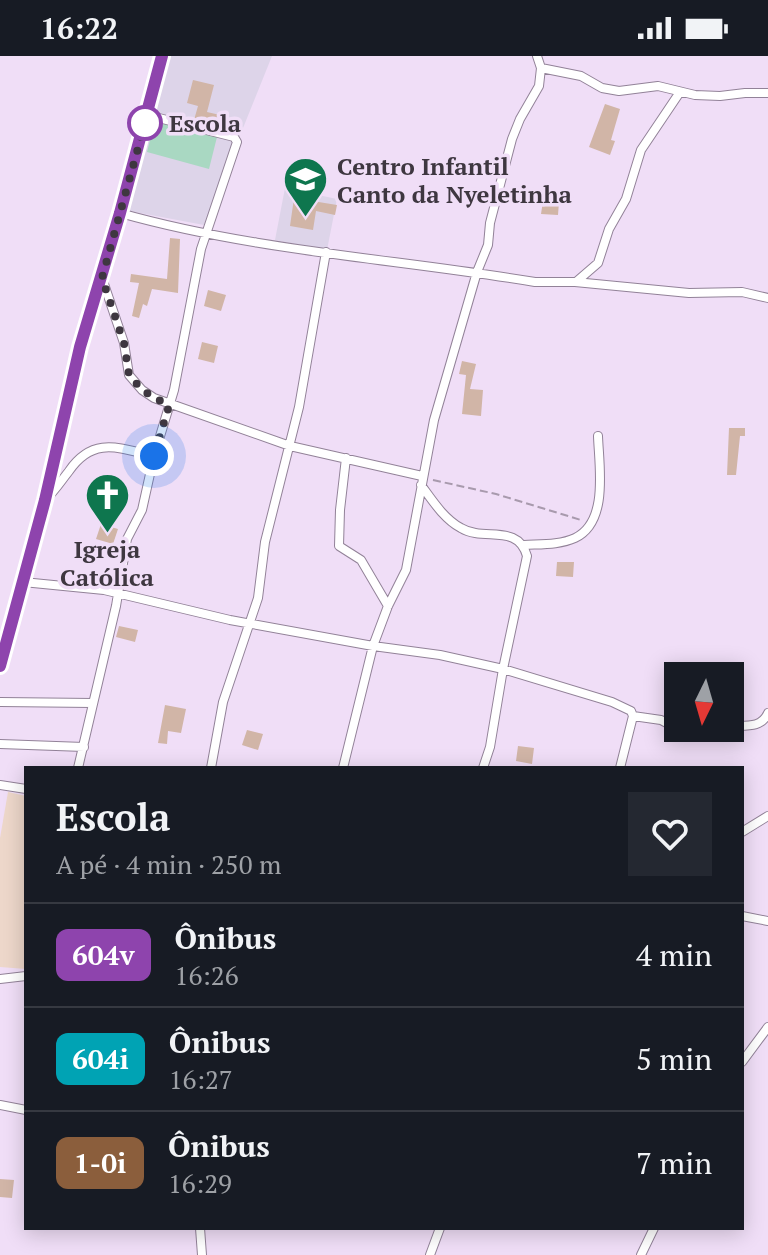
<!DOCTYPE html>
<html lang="pt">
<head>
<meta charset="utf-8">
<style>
  body { margin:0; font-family:"PT Serif",serif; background:#242831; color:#f1f3f6; height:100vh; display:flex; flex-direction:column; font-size:30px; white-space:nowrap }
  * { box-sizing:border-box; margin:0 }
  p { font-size:26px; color:#9ea1a6 }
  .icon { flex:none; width:44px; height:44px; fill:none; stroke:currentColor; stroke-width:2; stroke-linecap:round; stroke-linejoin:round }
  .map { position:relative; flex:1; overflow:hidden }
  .drawer { position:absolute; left:24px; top:710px; width:720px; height:464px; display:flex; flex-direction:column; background:#171b24; border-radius:0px; box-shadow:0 4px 20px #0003 }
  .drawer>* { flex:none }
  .badge { padding:0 16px; border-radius:12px; font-size:28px; line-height:52px }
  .needle { width:52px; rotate:185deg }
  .controls { position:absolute; left:664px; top:606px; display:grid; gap:16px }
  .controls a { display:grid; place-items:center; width:80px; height:80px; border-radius:0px; background:#171b24; box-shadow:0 4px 20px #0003; font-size:40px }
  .you { position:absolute; width:40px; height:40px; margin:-20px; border:6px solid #fff; border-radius:50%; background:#1a73e8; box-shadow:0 0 0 12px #1a73e833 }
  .map>.badge { position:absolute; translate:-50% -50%; box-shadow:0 0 0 4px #fff }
  .round { display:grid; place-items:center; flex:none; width:84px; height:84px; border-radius:0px; background:#242831 }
  .summary { display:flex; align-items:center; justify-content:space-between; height:136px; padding:0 32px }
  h1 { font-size:38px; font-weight:700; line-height:60px }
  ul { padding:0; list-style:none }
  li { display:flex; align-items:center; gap:24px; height:104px; padding:0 32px; border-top:2px solid #363941 }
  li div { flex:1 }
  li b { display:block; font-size:30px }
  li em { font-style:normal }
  li .badge { min-width:88px; font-weight:700; text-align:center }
  .status { display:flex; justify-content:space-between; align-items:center; height:56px; padding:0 40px; background:#171b24; direction:ltr }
  .status svg { height:22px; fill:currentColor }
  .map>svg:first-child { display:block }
</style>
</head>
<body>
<div class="status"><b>16:22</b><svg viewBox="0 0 49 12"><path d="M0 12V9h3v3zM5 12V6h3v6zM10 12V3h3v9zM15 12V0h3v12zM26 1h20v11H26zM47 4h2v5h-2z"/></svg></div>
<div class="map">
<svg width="768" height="1199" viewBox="0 0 768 1199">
  <rect width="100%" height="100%" fill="#f0def7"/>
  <path fill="#ddd4e9" d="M170 0H272L204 169 124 154Z
    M285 132 337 143 327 194 275 184Z"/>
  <path fill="#edd7ca" d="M8 736 26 740V913L0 911V782Z"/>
  <path fill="#a9d8c2" d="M155 64 217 81 209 113 147 96Z"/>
  <path fill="#d1b5a7" d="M193 24 214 29 207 56 220 59 217 70 194 64 198 50 187 47Z
    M605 48 620 53 611 84 615 85 610 99 589 91Z
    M294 142 337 149 335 159 316 155 313 174 290 170Z
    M543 145 559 146 558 159 541 158Z
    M170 182 180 183 178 237 152 233 147 250 143 248 139 262 132 260 139 227 130 226 131 218 167 223Z
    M208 234 226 239 221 255 204 250Z
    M202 286 218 290 214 307 198 303Z
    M462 305 476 308 470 333 483 334 481 360 462 358 466 319 459 318Z
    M729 372H745V380H740L736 419H727Z
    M101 468 118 473 113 488 96 483Z
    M557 506H574L573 521 556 520Z
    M119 570 138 574 135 586 116 581Z
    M687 607 717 612 716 620 685 618Z
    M165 649 186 653 181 677 168 675 167 688 158 687Z
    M247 674 263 678 258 694 242 689Z
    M518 690 534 692 532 708 516 705Z
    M0 1123 14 1124 12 1142 0 1141Z"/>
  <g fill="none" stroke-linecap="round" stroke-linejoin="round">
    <defs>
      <path id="street" d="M541 12 581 20 602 32 619 35 658 30 695 39 720 40 745 37H768
        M120 157C255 195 397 203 535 226H575L689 237 742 236 768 242
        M102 222 124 287 129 319 142 334 154 342 290 390 422 420
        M576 226 598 207 609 173 626 143 641 94 680 36
        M346 402 340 454 339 490 361 504 388 550
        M421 429C432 444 444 463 461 472 484 486 518 467 527 500L503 613 490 691 483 712
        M45 444C55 435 61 425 69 415 93 380 119 392 154 400
        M524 489C540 488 560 489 575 482 609 466 599 410 598 380
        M23 526 104 534 230 564 373 590 440 599 503 613 612 646 631 655 633 660 620 712
        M0 646 93 647
        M633 660 661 664 678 673 710 672
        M730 670C745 669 761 673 768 657
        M0 688 84 691
        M78 712 116 550 127 483 142 454 154 400 174 334 201 193 237 86 234 81 147 59
        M211 712 223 646 258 542 265 486 299 351 326 196
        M343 712 373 590 388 550 406 514 434 364 477 216 488 189 490 167 512 83 520 63 539 30 541 12 537 0
        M0 729 26 733
        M742 776 768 760
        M742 860 768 865
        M0 923 26 920
        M742 1006 768 971
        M0 1049 26 1054
        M200 1172 202 1199
        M430 1199 440 1172
        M641 1199 654 1172"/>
      <path id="secondary" d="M0 610 45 444 80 291 120 157 162 0"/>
    </defs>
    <use href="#street" stroke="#928298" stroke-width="10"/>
    <use href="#secondary" stroke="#928298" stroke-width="13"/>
    <path stroke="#a89aad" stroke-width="2" stroke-dasharray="8 4" stroke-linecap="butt" d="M433 424 496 438 581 464"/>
    <use href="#street" stroke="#fff" stroke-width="8"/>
    <use href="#secondary" stroke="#bbe0ef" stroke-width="11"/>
  </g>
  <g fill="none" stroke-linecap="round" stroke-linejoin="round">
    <defs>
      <path id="line" d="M0 610 45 444 80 291 120 157 162 0"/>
    </defs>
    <use href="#line" stroke="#fff" stroke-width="18"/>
    <use href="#line" stroke="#8e44ad" stroke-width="12"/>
    <path stroke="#3e3740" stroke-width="8" stroke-dasharray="0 14.4" d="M145 67 102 222 124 287 129 319 142 334 169 350 154 400"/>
  </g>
  <defs>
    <symbol id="school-pin" viewBox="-11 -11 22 30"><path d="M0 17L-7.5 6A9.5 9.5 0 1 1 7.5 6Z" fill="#0e764e" stroke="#f0def7"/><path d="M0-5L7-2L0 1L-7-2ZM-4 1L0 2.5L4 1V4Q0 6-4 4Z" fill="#fff"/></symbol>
    <symbol id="church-pin" viewBox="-11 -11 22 30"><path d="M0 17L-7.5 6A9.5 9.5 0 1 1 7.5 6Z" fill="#0e764e" stroke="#f0def7"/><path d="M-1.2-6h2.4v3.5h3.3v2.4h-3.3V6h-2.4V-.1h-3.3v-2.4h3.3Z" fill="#fff"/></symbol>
  </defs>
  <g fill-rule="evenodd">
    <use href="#school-pin" x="280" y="98" width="51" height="69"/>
    <use href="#church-pin" x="82" y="414" width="51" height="69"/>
  </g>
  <circle fill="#fff" stroke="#8e44ad" stroke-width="4" cx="145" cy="67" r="16"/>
  <g text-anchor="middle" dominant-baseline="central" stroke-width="7" stroke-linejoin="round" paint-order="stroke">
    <g font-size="24" font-weight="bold" fill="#3e3740" stroke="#f0def7" text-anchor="start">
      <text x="169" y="67">Escola</text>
    </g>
    <g font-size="24" font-weight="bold" fill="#3e3740" stroke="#f0def7" text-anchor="start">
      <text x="337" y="110">Centro Infantil<tspan x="337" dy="28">Canto da Nyeletinha</tspan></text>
      <text x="107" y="493" text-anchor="middle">Igreja<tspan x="107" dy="28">Católica</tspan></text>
    </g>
  </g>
</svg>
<div class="controls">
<a><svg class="needle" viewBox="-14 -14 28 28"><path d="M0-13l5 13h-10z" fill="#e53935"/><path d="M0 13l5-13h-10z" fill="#9ea1a6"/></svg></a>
</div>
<div class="you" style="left:154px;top:400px"></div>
<section class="drawer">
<div class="summary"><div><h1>Escola</h1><p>A pé · 4 min · 250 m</p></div><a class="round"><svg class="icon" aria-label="heart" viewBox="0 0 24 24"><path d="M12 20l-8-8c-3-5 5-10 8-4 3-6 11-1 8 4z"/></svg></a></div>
<ul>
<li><span class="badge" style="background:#8e44ad;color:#fff">604v</span><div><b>Ônibus</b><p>16:26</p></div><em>4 min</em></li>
<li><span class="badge" style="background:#00a3b4;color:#fff">604i</span><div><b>Ônibus</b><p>16:27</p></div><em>5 min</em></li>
<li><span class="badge" style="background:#8b5e3c;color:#fff">1-0i</span><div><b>Ônibus</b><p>16:29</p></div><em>7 min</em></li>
</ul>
</section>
</div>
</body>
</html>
